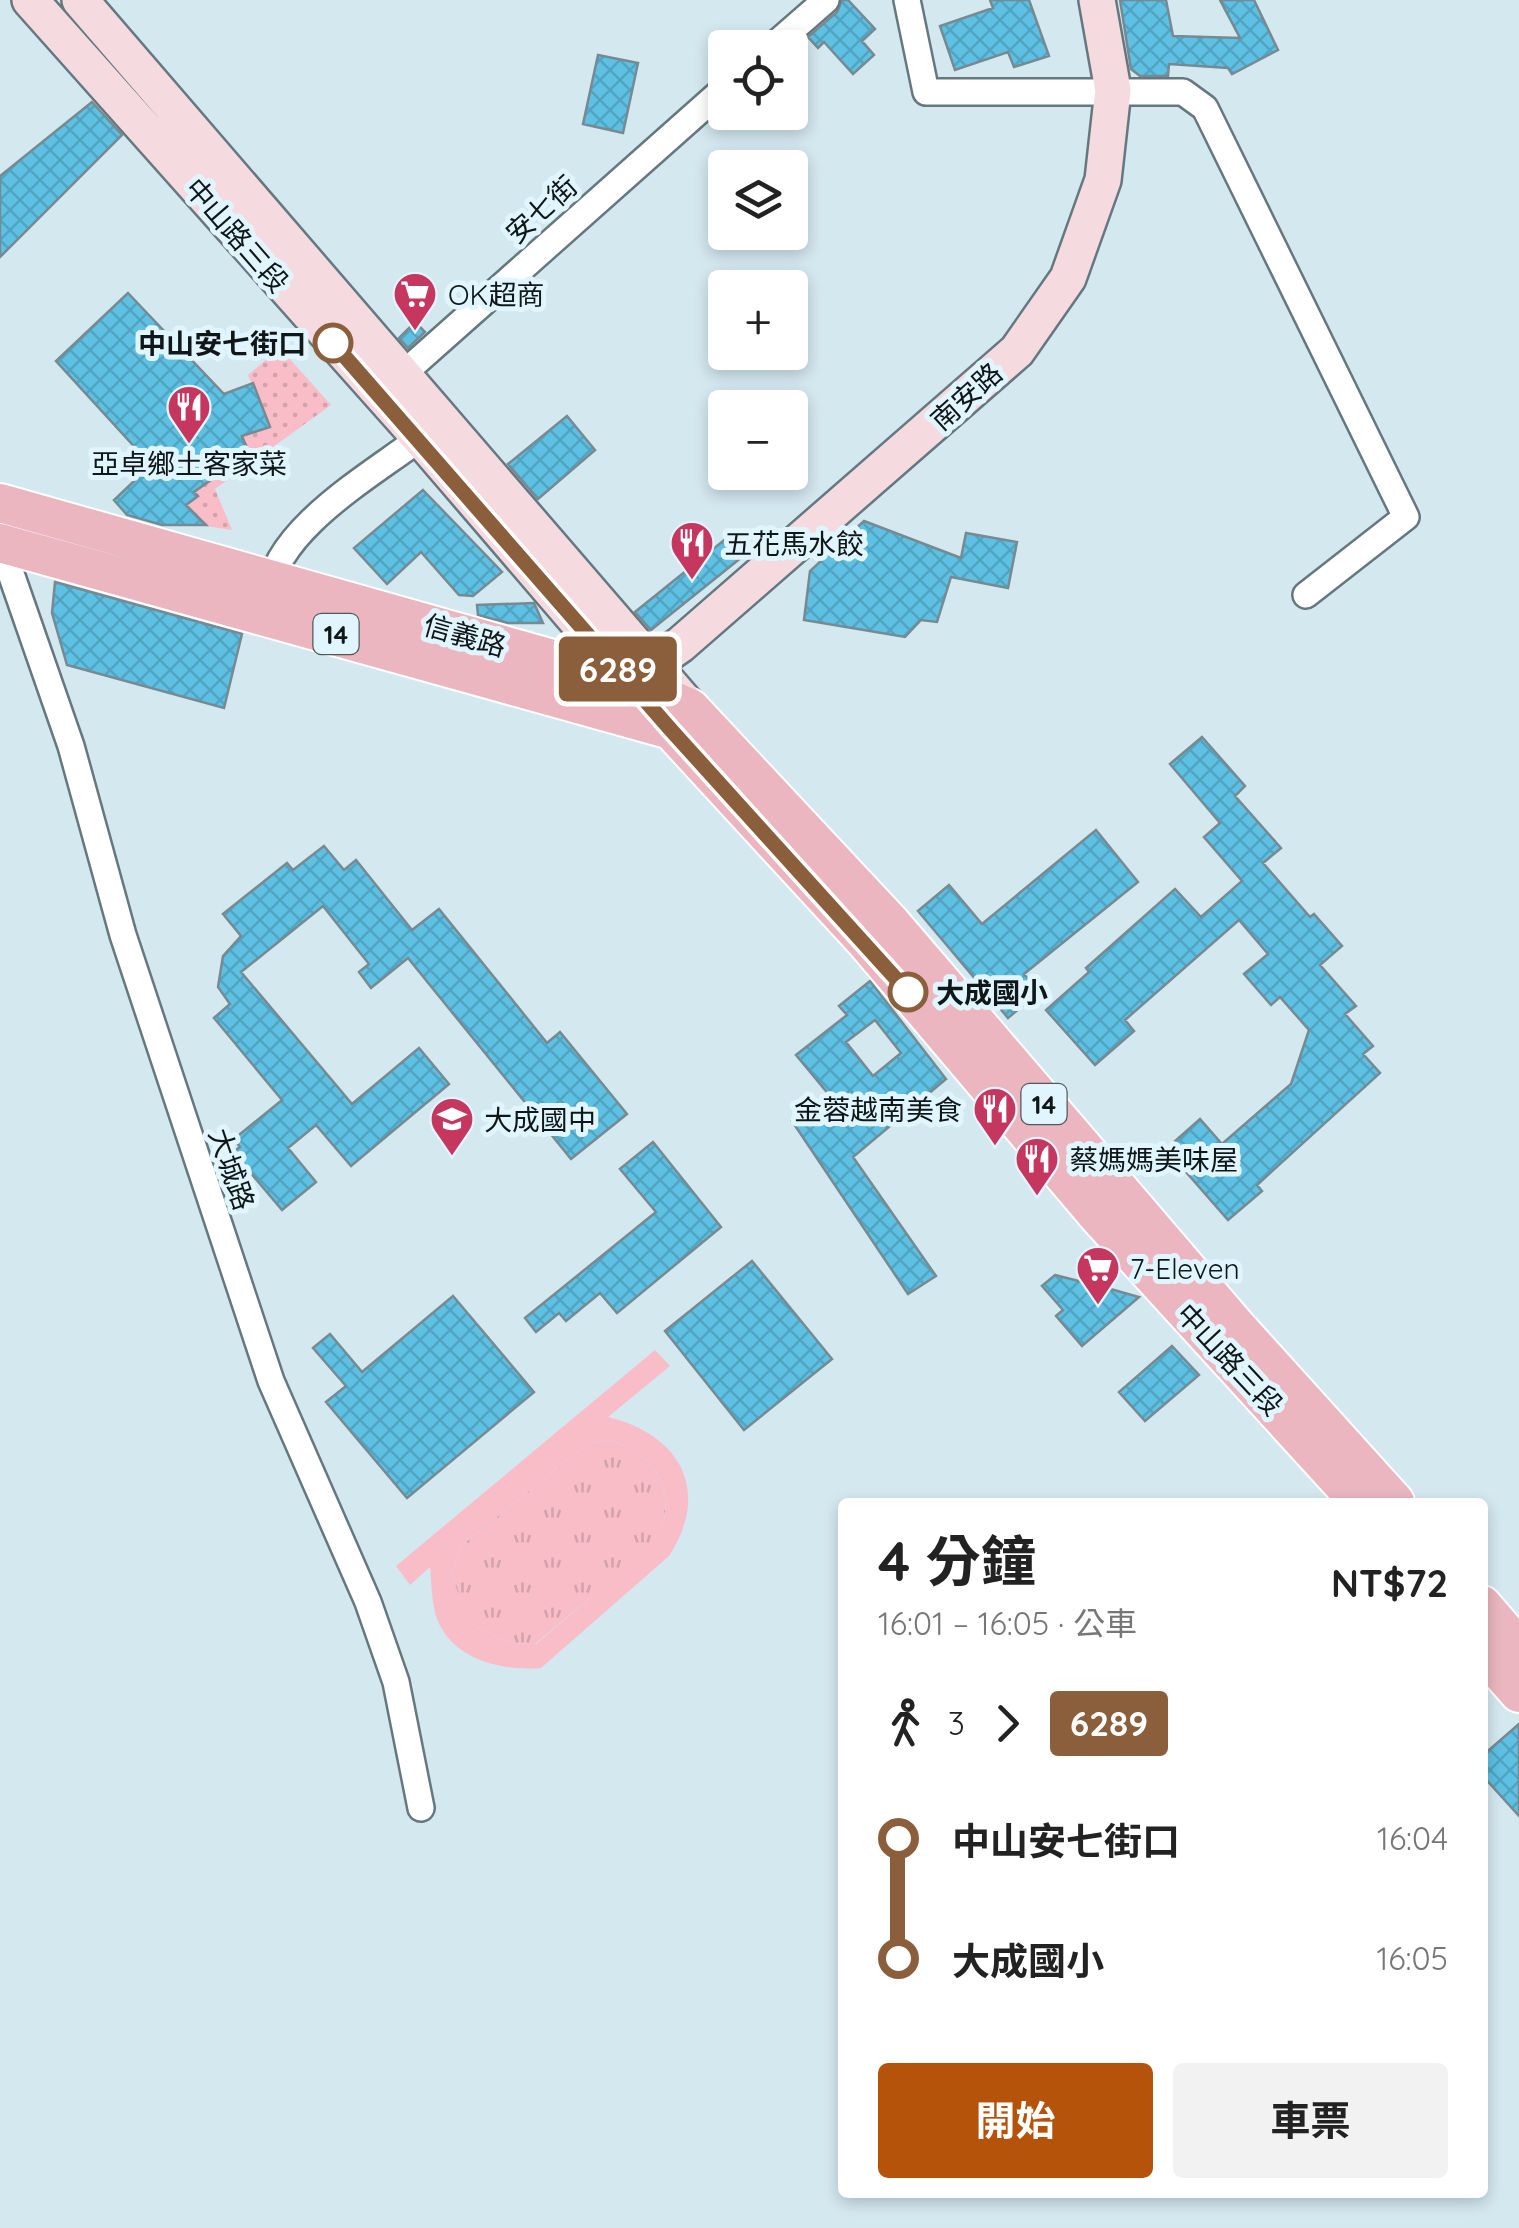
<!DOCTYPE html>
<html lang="zh-TW">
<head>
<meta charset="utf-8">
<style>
  body { margin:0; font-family:Quicksand,"Noto Sans TC",sans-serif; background:#f2f2f2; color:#222; height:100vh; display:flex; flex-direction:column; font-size:38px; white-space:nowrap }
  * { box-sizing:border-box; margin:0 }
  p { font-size:32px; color:#767676 }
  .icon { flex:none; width:55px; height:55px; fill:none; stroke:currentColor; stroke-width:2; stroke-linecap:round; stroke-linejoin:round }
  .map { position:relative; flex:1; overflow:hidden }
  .side { position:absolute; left:838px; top:1498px; width:650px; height:700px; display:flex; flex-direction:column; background:#fff; border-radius:10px; box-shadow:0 5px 15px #0003 }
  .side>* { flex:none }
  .badge { padding:0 20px; border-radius:8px; font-size:35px; line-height:65px }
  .fabs { position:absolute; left:708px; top:30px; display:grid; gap:20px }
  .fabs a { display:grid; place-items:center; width:100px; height:100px; border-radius:10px; background:#fff; box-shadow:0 5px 15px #0003; font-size:50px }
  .map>.badge { position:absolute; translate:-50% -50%; box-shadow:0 0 0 5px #fff }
  .legs { display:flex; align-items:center; gap:15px; height:110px; padding:0 40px; font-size:32px }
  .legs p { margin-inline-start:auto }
  .summary { display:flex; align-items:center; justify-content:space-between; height:170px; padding:0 40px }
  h1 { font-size:55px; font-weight:700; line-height:75px }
  .cta { display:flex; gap:20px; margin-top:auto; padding:20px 40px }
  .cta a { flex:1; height:115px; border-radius:10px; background:#b45309; color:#fff; font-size:40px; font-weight:700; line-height:115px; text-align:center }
  .cta a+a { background:#f2f2f2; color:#222 }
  ul { padding:0 40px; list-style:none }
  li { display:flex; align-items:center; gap:35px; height:120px; font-size:38px }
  li i { display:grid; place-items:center; width:15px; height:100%; margin:0 12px; background:currentColor }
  li i::after { content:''; width:25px; height:25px; margin:-12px; border:8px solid; border-radius:50%; background:#fff }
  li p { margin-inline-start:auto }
  li:first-child i { background:linear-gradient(#0000 50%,currentColor 0) }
  li:last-child i { background:linear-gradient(currentColor 50%,#0000 0) }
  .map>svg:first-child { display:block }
</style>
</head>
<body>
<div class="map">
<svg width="1519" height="2228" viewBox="0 0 1519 2228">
  <defs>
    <pattern id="grass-tufts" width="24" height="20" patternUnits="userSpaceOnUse" patternTransform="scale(2.5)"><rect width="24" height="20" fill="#f9bdc7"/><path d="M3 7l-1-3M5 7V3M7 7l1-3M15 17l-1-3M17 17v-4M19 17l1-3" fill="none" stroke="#d4a2aa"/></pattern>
    <pattern id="park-dots" width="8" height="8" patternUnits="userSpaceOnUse" patternTransform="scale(2.5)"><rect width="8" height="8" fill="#f9bdc7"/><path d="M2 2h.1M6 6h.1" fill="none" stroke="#d4a2aa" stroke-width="1.8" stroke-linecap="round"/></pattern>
    <pattern id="building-cross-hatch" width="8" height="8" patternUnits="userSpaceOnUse" patternTransform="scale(2.5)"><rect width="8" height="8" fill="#5ec0e3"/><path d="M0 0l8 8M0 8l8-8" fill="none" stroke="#51a4c2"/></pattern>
  </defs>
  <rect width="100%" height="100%" fill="#d4e8f0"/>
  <path fill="url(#grass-tufts)" d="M612 1441C659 1457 676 1492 659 1540L535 1644 509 1643 478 1628 465 1616 452 1575 461 1546 588 1443Z"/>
  <path fill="url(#park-dots)" d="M280 348 331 405 215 489 232 530 199 525 198 517 186 506 196 497 181 476 206 483 249 453 242 436 270 427 248 375Z"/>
  <path fill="#f9bdc7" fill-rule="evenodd" d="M655 1350 670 1366 608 1417C679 1434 712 1490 669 1556L541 1668C507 1671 461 1662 442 1629 431 1611 432 1586 430 1567L410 1585 396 1566ZM612 1441C659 1457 676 1492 659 1539L536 1644 509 1643 478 1628 465 1615 452 1575 461 1546 588 1443Z"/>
  <path fill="url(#building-cross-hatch)" stroke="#778a91" stroke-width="2.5" fill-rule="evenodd" d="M842 0H848L875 29 862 41 874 55 853 74 824 42 818 48 808 37 837 12Z
    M990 0H1029L1049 56 1014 67 1008 52 955 70 940 26 993 8Z
    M1120 0H1166L1173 36 1240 38 1220 0H1254L1278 50 1232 74 1228 68 1169 64 1168 76H1140L1131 69Z
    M598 55 638 63 623 133 583 124Z
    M92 102 122 135 0 257V176Z
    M128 293 224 394 253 383 270 427 242 436 249 453 194 492 198 496 186 505 206 525H162L127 515 114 500 151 465 56 361Z
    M415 322 425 332 408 348 399 338Z
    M567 416 595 450 538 499 508 464Z
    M423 490 502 572 473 596 459 595 421 552 387 584 354 548Z
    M864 521 961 558 966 533 1017 542 1008 588 951 577 937 622 921 620 905 637 804 620 810 571Z
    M728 537 742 557 651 630 635 612Z
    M55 582 242 634 224 708 67 665 52 613Z
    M534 603 543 623H508L478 615 477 605Z
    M1202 737 1245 786 1235 796 1281 848 1263 863 1310 917 1314 914 1342 946 1320 965 1356 1006 1345 1014 1373 1046 1363 1054 1380 1073 1257 1185 1262 1191 1228 1220 1166 1149 1200 1119 1222 1144 1291 1084 1309 1030 1280 997 1271 1005 1244 974 1268 954 1239 920 1125 1020 1134 1031 1095 1065 1046 1010 1089 972 1086 968 1175 889 1201 917 1242 881 1204 837 1220 823 1170 764Z
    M1096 830 1138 882 1024 974 1039 992 1008 1018 918 911 949 885 982 924Z
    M324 846 344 870 356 860 412 930 439 909 547 1043 560 1032 627 1114 571 1159 408 958 371 988 359 972 369 964 323 906 241 972 352 1104 419 1048 449 1084 351 1166 316 1125 288 1148 316 1182 282 1210 233 1152 240 1147 234 1139 282 1100 214 1018 230 1004 218 987 223 956 241 936 223 914 287 863 293 870Z
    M870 981 946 1079 853 1157 936 1276 908 1294 792 1121 830 1096 796 1055 847 1015 839 1006ZM875 1020 901 1053 873 1076 846 1042Z
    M653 1142 721 1227 617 1313 600 1293 566 1321 559 1313 536 1332 525 1318 656 1212 620 1169Z
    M752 1261 832 1359 744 1430 665 1331Z
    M1055 1275 1114 1290 1139 1297 1082 1346 1056 1316 1063 1310 1042 1286Z
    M453 1296 534 1392 407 1498 326 1402 346 1386 313 1348 330 1334 362 1372Z
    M1172 1346 1199 1375 1145 1421 1119 1392Z
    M1519 1724V1816L1482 1775V1756Z"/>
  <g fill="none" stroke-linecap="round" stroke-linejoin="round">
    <defs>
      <path id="street" d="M907 0 926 92H1183L1205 108 1406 517 1306 595
        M771 48 826 0
        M0 542 71 746 123 935 271 1381 368 1602 396 1682 421 1808
        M269 594C274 530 373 474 420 438L404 373 725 88"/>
      <path id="secondary" d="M30 0 420 438 637 691
        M80 0 690 708
        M637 675 680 645 1017 351 1068 278 1103 180 1113 90 1097 0"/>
      <path id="primary" d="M0 503 627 680 690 708 891 923 1236 1326 1395 1502
        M0 543 671 730
        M671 730 866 942 1098 1216 1359 1502
        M1482 1605 1519 1648
        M1482 1651 1519 1693"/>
    </defs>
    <use href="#street" stroke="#66787f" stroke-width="30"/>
    <use href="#secondary" stroke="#66787f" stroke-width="40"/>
    <use href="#primary" stroke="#fff" stroke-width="42"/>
    <use href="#street" stroke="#fff" stroke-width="25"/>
    <use href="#secondary" stroke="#f5dadf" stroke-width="35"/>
    <use href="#primary" stroke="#ebb6bf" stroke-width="38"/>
  </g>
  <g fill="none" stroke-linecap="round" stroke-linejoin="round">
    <defs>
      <path id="line-1" d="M333 343 671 730 908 992"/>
    </defs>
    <use href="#line-1" stroke="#fff" stroke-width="22"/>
    <use href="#line-1" stroke="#8b5e3c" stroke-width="15"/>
  </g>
  <defs>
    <symbol id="supermarket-pin" viewBox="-11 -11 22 30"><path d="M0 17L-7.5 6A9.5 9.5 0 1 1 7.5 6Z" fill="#c63760" stroke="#e1f5fe"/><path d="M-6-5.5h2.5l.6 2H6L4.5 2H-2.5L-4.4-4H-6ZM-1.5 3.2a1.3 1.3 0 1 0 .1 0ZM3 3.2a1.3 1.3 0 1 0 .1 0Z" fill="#fff"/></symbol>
    <symbol id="restaurant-pin" viewBox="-11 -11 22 30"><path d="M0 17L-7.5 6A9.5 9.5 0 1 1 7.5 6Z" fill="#c63760" stroke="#e1f5fe"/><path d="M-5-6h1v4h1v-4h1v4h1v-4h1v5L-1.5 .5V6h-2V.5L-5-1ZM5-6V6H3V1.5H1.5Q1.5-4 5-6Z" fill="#fff"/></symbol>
    <symbol id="school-pin" viewBox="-11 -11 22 30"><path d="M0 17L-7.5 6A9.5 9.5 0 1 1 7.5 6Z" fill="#c63760" stroke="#e1f5fe"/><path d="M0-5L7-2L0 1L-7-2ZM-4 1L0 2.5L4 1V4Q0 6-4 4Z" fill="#fff"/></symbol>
  </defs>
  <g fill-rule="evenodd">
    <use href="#supermarket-pin" x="390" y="269" width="50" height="68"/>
    <use href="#restaurant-pin" x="164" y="382" width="50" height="68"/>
    <use href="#restaurant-pin" x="667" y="518" width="50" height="68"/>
    <use href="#restaurant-pin" x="970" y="1084" width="50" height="68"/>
    <use href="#school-pin" x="427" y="1094" width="50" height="68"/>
    <use href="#restaurant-pin" x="1012" y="1134" width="50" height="68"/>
    <use href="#supermarket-pin" x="1073" y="1243" width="50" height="68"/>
  </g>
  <g fill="#fff" stroke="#8b5e3c" stroke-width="5">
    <circle cx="333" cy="343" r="18"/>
    <circle cx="908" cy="992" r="18"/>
  </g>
  <g text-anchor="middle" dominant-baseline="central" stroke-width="10" stroke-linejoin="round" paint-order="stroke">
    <g fill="#e1f5fe" stroke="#4f5a5e" stroke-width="2.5">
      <rect x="313.5" y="614" width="45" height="40" rx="8"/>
      <rect x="1021.5" y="1084" width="45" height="40" rx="8"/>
    </g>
    <g font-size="25" font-weight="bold" fill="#101719">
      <text x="336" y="634">14</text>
      <text x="1044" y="1104">14</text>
    </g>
    <g font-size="28" fill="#101719" stroke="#e1f5fe">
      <text transform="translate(541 209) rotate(-42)">安七街</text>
      <text transform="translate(237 235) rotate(49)">中山路三段</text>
      <text transform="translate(966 396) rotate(-42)">南安路</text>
      <text transform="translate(465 635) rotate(16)">信義路</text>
      <text transform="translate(232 1169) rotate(71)">大城路</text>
      <text transform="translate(1230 1359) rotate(47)">中山路三段</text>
    </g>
    <g font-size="28" fill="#101719" stroke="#e1f5fe" text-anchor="start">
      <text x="448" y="294">OK超商</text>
      <text x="189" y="463" text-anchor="middle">亞卓鄉土客家菜</text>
      <text x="724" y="543">五花馬水餃</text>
      <text x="962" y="1109" text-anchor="end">金蓉越南美食</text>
      <text x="484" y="1119">大成國中</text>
      <text x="1070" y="1159">蔡媽媽美味屋</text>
      <text x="1130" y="1268">7-Eleven</text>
    </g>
    <g font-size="28" font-weight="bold" fill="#101719" stroke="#e1f5fe" text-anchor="end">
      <text x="306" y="343">中山安七街口</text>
      <text x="936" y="992" text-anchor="start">大成國小</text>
    </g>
  </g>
</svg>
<div class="fabs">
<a><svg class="icon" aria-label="locate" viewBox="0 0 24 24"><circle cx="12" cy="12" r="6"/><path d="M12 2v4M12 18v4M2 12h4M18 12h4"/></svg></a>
<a><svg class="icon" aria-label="layers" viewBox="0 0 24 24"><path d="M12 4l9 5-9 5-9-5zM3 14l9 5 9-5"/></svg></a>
<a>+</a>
<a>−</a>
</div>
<b class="badge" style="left:618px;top:669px;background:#8b5e3c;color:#fff">6289</b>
<section class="side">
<div class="summary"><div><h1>4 分鐘</h1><p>16:01 – 16:05 · 公車</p></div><b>NT$72</b></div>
<div class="legs"><svg class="icon" aria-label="walk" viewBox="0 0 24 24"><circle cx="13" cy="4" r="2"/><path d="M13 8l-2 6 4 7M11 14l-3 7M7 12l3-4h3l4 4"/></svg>3<svg class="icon" aria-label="forward" viewBox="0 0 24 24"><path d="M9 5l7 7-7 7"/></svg><b class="badge" style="background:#8b5e3c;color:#fff">6289</b></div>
<ul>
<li><i style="color:#8b5e3c"></i><b>中山安七街口</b><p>16:04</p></li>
<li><i style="color:#8b5e3c"></i><b>大成國小</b><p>16:05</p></li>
</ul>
<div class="cta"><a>開始</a><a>車票</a></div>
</section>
</div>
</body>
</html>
